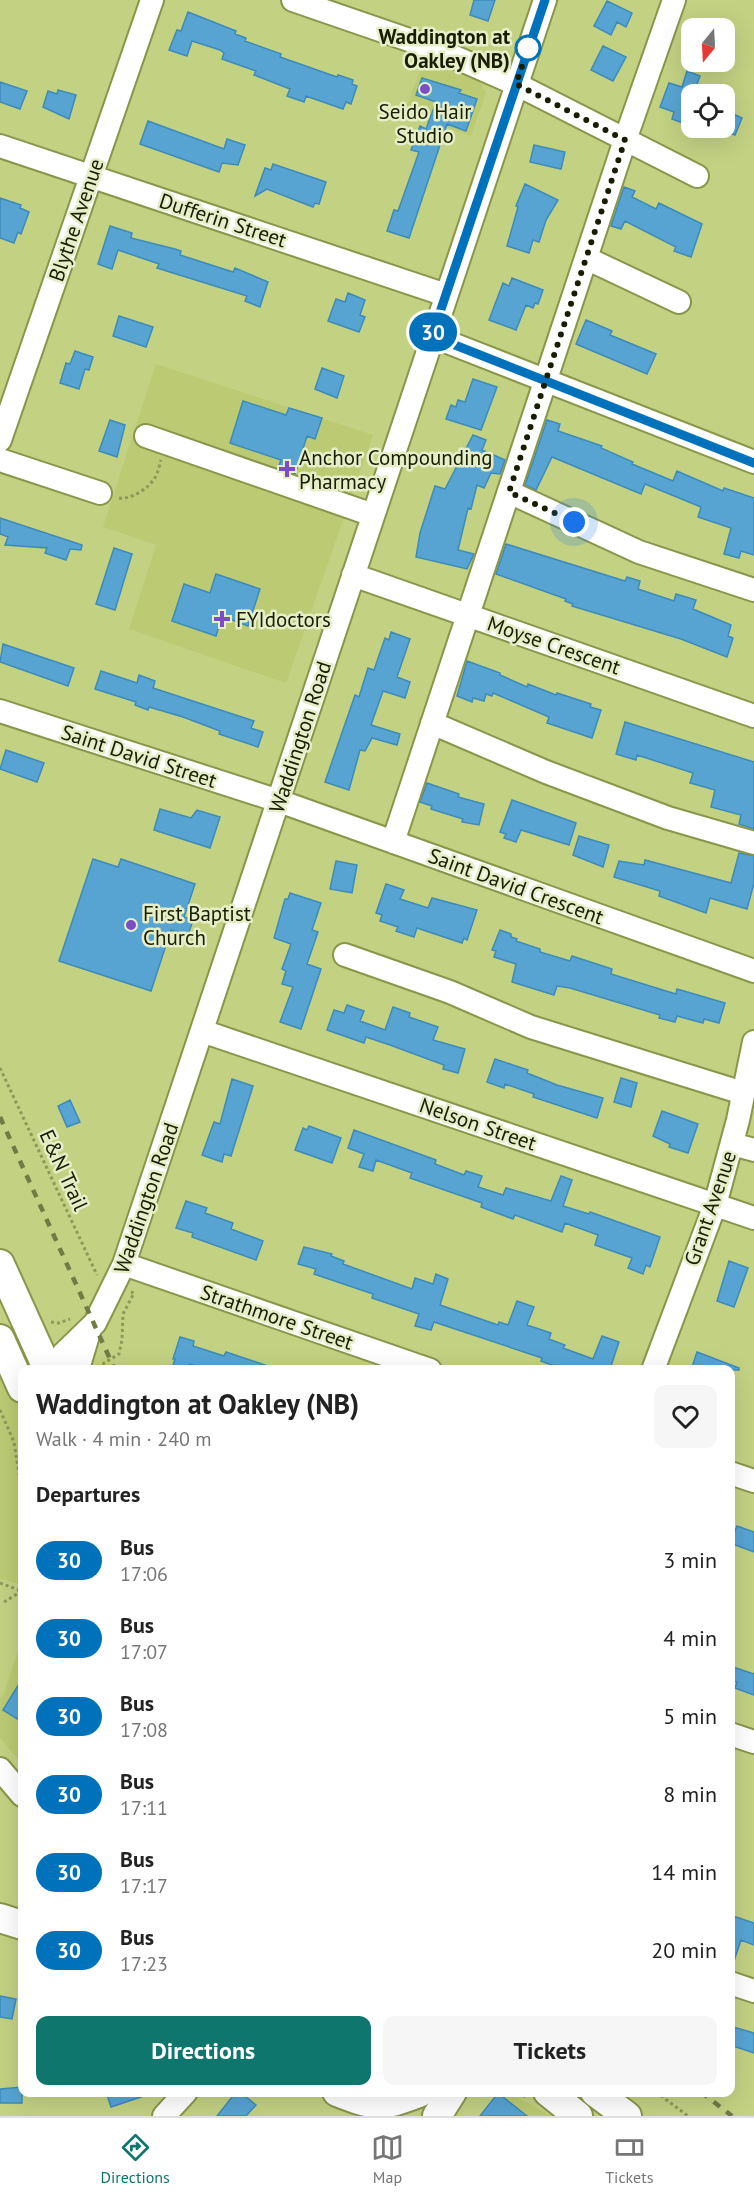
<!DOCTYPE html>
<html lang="en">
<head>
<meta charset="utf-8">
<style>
  body { margin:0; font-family:"PT Sans",sans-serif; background:#f6f6f6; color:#222; height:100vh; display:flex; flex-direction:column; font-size:22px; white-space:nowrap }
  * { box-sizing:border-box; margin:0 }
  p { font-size:20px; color:#767676 }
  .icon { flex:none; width:33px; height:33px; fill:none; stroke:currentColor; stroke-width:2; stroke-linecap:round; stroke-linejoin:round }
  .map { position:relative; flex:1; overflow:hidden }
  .side { position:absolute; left:18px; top:1365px; width:717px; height:732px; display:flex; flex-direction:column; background:#fff; border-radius:12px; box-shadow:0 6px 24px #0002 }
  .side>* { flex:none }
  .badge { padding:0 12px; border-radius:20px; font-size:21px; line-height:39px }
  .needle { width:39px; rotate:198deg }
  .fabs { position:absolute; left:681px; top:18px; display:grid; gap:12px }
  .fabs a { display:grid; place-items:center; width:54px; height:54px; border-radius:12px; background:#fff; box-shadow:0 6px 24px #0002; font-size:30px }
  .you { position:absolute; width:30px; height:30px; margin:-15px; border:4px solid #fff; border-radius:50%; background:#1a73e8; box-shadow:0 0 0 9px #1a73e833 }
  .map>.badge { position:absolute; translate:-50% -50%; box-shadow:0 0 0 3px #fff }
  h2 { padding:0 18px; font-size:22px; line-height:54px }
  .round { display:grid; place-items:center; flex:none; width:63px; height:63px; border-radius:12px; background:#f6f6f6 }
  .head { display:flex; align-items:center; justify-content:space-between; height:102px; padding:0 18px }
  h1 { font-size:28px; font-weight:700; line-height:45px }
  .button { display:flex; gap:12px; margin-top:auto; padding:12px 18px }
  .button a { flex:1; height:69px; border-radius:12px; background:#0f766e; color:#fff; font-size:24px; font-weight:700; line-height:69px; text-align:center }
  .button a+a { background:#f6f6f6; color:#222 }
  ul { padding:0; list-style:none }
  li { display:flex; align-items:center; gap:18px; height:78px; padding:0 18px }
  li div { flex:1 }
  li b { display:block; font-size:22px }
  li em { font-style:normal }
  li .badge { min-width:66px; font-weight:700; text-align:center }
  .tab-bar { display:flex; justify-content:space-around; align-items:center; height:84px; border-top:2px solid #e0e0e0; background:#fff; font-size:16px; color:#767676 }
  .tab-bar a { display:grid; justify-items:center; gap:3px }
  .tab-bar .current { color:#0f766e }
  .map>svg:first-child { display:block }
</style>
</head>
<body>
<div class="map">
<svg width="754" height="2116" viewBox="0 0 754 2116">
  <rect width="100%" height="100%" fill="#c3d183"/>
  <path fill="#bbca73" d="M424 59 477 77 486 93 471 136 404 114Z
    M156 364 373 435 286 683 129 629 156 545 103 527Z
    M0 1365 22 1412V1585L0 1578Z
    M22 1638V1764L0 1738V1698L4 1694Z
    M498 2092 510 2093 551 2116H480Z"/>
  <path fill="#57a4d3" stroke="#3d8bb9" stroke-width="1.5" d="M474 0H495L488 21 470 15Z
    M607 1 632 13 626 27 617 22 611 35 594 26Z
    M188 12 236 31 235 34 246 38 245 41 281 54 280 57 337 77 338 75 353 80 352 84 357 86 351 104 346 102 343 109 306 96 304 102 287 96 290 89 254 75 256 71 222 59 224 53 220 50 192 41 187 56 169 50 177 30 181 31Z
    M603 46 626 57 613 81 591 70Z
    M687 71 700 76 683 123 672 119 674 112 660 107 669 83 682 87Z
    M422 78 461 90 459 93 477 99 466 131 447 124 409 238 387 231 394 210 398 211 419 152 411 150 420 126 426 129 436 102 416 95Z
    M0 82 27 91 20 109 0 102Z
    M58 90 76 95 69 119 43 107 48 91 57 94Z
    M724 110 742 118 735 135 724 131Z
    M148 121 224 149 227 139 245 145 238 165 222 163 219 172 140 144Z
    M534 145 565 152 561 169 530 162Z
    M273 164 326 182 319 204 315 203 313 207 267 189 255 196 265 168 271 170Z
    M525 184 558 200 546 220 539 242 533 240 529 253 507 246 518 207 516 206Z
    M624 187 635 191 632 197 656 209 659 203 702 224 691 257 674 251 676 247 625 221 621 229 611 226Z
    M0 198 21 205 20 208 29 212 21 234 18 232 14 243 0 238Z
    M110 226 132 233 131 238 175 249 181 251 180 255 233 272 235 268 268 282 260 307 245 301 247 296 157 268 159 264 118 250 112 269 98 264Z
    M512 278 543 290 538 304 535 303 533 308 526 305 516 330 489 320 503 283 509 286Z
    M348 293 365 300 360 315 365 317 359 332 328 321 336 299 345 302Z
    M119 316 153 327 146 347 113 336Z
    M586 320 612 331 610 335 656 354 647 374 576 344Z
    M75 351 93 357 89 370 85 369 79 389 60 383 66 363 70 364Z
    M322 368 344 376 337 398 315 389Z
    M473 379 497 387 481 430 446 419 451 405 456 407 458 400 465 402Z
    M243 401 286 415 289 408 322 418 315 439 307 436 295 474 278 468 281 460 230 443Z
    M110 420 125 425 117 457 99 451Z
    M547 420 560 424 558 431 602 446 601 448 633 462 632 464 673 481 677 471 723 491 724 488 754 498V555L741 551 739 558 724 554 731 528 698 517 701 507 645 484 641 494 552 457 536 490 525 485Z
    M473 435 486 440 482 450 505 460 500 474 491 473 484 488 477 485 471 509 468 508 458 550 474 554 467 569 416 557 420 533 435 486 445 489Z
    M0 518 82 545 81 550 70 549 66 560 45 553 47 548 5 545 8 537 0 534Z
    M506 544 625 581 627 577 640 581 638 589 674 601 676 594 696 600 693 609 731 625 728 636 733 638 727 657 681 639 572 606 573 604 565 601 566 599 496 574Z
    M114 548 132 554 115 610 96 604Z
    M216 574 260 589 248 626 222 616 216 636 172 621 184 584 210 593Z
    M391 632 410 639 397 677 410 682 405 698 383 691 371 725 400 734 397 745 372 738 365 751 360 750 349 790 325 782 355 695 359 697 368 668 374 670 385 638 389 640Z
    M3 644 74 668 68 686 0 662Z
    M467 661 500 673V675L527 687 528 684 556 695 557 693 591 704 590 707 601 710 592 738 547 723 549 717 493 693 492 696 486 694 484 701 473 698 472 702 457 696Z
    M101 671 137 683 139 675 155 681 153 688 254 721 251 728 263 732 258 747 219 734 220 731 183 717 149 707 148 710 135 705 136 702 95 689Z
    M625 722 754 762V829L739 824 741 815 711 807 715 790 690 783 693 773 637 755 636 760 616 754Z
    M6 750 44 763 37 782 0 769Z
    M427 783 459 794 458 797 484 804 479 825 462 822 463 819 431 809 432 806 420 802Z
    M512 800 576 823 569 845 521 830 516 842 504 838 506 834 500 832Z
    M160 809 191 818 197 810 220 817 210 848 154 830Z
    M579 836 609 845 603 867 573 855Z
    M739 853 754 856V883L747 909 710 898 706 913 659 896 660 891 614 877 619 861 644 865 645 860 731 883Z
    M93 859 118 867 121 859 195 884 184 917 193 920 188 935 171 930 151 991 59 961Z
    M336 861 357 865 352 893 330 889Z
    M386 884 404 890 400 899 428 908 432 898 477 910 467 940 464 938 462 943 417 928 414 937 396 931 398 927 380 921 382 915 376 913Z
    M290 893 321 903 312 930 318 932 307 964 321 969 301 1029 280 1022 293 987 282 984 286 971 282 969 291 944 274 938 285 899H288Z
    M500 930 511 934V937L517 939 516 941 540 949V952L570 961 572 956 612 969 611 974 666 991 676 994 677 989 725 1003 719 1023 704 1019 703 1023 677 1016 675 1022 659 1018 660 1015 570 988 557 986 554 995 512 982 516 964 494 957 496 951 492 950Z
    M347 1005 364 1011 360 1021 385 1030 393 1007 410 1013 409 1017 438 1027 433 1040 465 1049 458 1073 443 1069 444 1065 390 1045 366 1037 364 1043 327 1030 334 1010 344 1013Z
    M495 1059 528 1070 527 1073 557 1085 603 1098 597 1118 533 1097 534 1094 505 1084 504 1088 487 1082Z
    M621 1078 637 1083 631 1107 614 1102Z
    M232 1079 253 1086 231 1156 224 1154 222 1162 202 1155 214 1122 220 1124Z
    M70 1100 80 1122 67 1127 58 1106Z
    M662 1111 698 1124 688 1153 669 1147 670 1144 653 1136Z
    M309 1126 341 1138 332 1163 295 1150 303 1128 307 1130Z
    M354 1130 436 1160 435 1164 464 1175 466 1171 482 1176 478 1187 503 1195 506 1188 551 1201 561 1176 572 1180 563 1206 589 1214 590 1212 660 1237 650 1267 646 1265 643 1274 628 1268 632 1258 595 1245 598 1235 565 1223 562 1232 515 1215 513 1219 481 1207 482 1203 410 1178 412 1173 376 1160 373 1171 359 1167 364 1154 348 1148Z
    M186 1201 207 1208 205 1213 233 1223 231 1229 263 1241 256 1260 192 1237 193 1233 176 1228Z
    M304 1247 332 1254 331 1256 344 1261 343 1264 412 1289 415 1278 433 1284 436 1274 448 1279 440 1305 498 1325 499 1322 508 1325 517 1301 534 1307 527 1325 551 1333 549 1339 565 1345 563 1348 593 1359 602 1336 619 1342 611 1366 617 1370H565L541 1361 542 1358 434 1322 431 1330 415 1326 419 1314 372 1298 373 1294 314 1274 316 1269 298 1264Z
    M729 1261 748 1268 734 1307 717 1301Z
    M180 1337 194 1341 193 1346 224 1356 226 1352 271 1367V1370H205L190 1364 186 1370 173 1365 175 1359H173Z
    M697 1352 739 1368V1370H691Z
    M737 1526 754 1532V1552L730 1543Z
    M730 1666 754 1674V1695L735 1688 737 1682 730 1680Z
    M22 1679V1722L3 1710Z
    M730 1915 754 1923V1945L741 1940 733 1964 730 1963Z
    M0 1996 16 1999 12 2019 0 2017Z
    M730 2026 754 2033V2053L730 2045Z
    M22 2087V2103H0V2089Z
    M106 2092H146L147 2095 111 2107Z
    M236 2092H240L256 2105 246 2116H217Z
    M498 2093 527 2116H480Z"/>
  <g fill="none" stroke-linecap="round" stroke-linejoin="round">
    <defs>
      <path id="minor" d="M293 0 441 51 516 84 697 176
        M0 146 446 295
        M586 258 679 302
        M432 336 754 462
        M146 436 373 515
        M0 440 152 0
        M0 460 100 493
        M509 492 639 552 754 590
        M353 575 754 716
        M0 711 279 801 754 971
        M432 723 546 772 668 818 754 843
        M393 842 625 140 674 0
        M345 955 450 992 531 1027 743 1093
        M202 1031 754 1218
        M732 1144 754 1150
        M124 1264 430 1370
        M53 1370 63 1354 95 1323 124 1264 545 0
        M74 1370 80 1362 89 1332
        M653 1370 715 1205 738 1120 754 1042
        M730 1473 754 1481
        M730 1734 754 1742
        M0 1769 22 1795
        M730 1983 754 1991
        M164 2116 186 2092"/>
      <path id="major" d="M0 1264 48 1370
        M0 1339 22 1388
        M0 1918 22 1925
        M337 2092C375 2107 382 2107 419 2093
        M548 2092 578 2116
        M595 2092 627 2116
        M437 2116 452 2092"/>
    </defs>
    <use href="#minor" stroke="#899649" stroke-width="26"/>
    <use href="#major" stroke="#899649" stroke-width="32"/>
    <path stroke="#8d9859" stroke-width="3" stroke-dasharray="3 3" stroke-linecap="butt" d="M119 498C130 500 148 489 154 479 158 474 159 466 161 460
      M0 1068 97 1275
      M51 1322 59 1323 70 1319
      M100 1370 104 1363 119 1354 122 1340 123 1314 134 1293 131 1292
      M0 1410 14 1442 22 1493
      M0 1583 19 1590
      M4 1602 17 1594 22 1579
      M518 2092 527 2098
      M656 2092 688 2116"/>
    <use href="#minor" stroke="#fff" stroke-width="22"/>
    <use href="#major" stroke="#fff" stroke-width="28"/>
    <path stroke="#717b44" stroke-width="4.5" stroke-dasharray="8 8" stroke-linecap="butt" d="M0 1117 115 1370
      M701 2092 732 2116"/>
  </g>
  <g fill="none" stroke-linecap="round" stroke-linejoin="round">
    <defs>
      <path id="line" d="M545 0 432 336 754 463"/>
    </defs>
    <use href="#line" stroke="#fff" stroke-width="14"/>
    <use href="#line" stroke="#0072bc" stroke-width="9"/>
    <path stroke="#191d00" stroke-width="6" stroke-dasharray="0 10.8" d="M528 48 530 42 516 84 625 140 509 492 574 522"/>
  </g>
  <circle fill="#fff" stroke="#0072bc" stroke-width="3" cx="528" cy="48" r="12"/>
  <g fill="#7b4ec6" stroke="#e5eec7" stroke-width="2">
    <circle cx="425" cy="89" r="6"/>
    <path d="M284 460h6v6h6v6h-6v6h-6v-6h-6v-6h6z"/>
    <path d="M219 610h6v6h6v6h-6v6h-6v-6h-6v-6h6z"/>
    <circle cx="131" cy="925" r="6"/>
  </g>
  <g text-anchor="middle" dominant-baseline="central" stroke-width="5" stroke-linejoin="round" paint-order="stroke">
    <g font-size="21" font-weight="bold" fill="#191d00" stroke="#e5eec7" text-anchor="end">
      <text x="510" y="36">Waddington at<tspan x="510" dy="24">Oakley (NB)</tspan></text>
    </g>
    <g font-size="21" fill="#191d00" stroke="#e5eec7" text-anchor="start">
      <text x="425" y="111" text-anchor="middle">Seido Hair<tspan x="425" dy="24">Studio</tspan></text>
      <text x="299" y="457">Anchor Compounding<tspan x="299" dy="24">Pharmacy</tspan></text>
      <text x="236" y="619">FYIdoctors</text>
      <text x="143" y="913">First Baptist<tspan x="143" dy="24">Church</tspan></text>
    </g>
    <g font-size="21" fill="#191d00" stroke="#e5eec7">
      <text transform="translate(76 220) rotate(-71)">Blythe Avenue</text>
      <text transform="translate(223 220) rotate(18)">Dufferin Street</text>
      <text transform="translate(554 645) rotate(19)">Moyse Crescent</text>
      <text transform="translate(300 737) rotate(-72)">Waddington Road</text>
      <text transform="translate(139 756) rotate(18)">Saint David Street</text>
      <text transform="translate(516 886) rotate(20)">Saint David Crescent</text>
      <text transform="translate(478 1124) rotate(19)">Nelson Street</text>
      <text transform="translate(64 1170) rotate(65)">E&amp;N Trail</text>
      <text transform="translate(146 1198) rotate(-71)">Waddington Road</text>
      <text transform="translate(710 1208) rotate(-71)">Grant Avenue</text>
      <text transform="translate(277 1317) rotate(19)">Strathmore Street</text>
    </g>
  </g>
</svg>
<div class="fabs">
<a><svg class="needle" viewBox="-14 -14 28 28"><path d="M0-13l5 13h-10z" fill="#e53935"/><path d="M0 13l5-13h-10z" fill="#767676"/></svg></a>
<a><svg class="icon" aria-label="locate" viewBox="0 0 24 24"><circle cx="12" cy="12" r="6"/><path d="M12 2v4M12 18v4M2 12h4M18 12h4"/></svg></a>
</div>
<div class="you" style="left:574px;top:522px"></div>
<b class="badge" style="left:433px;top:332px;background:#0072bc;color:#fff">30</b>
<section class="side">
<div class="head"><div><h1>Waddington at Oakley (NB)</h1><p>Walk · 4 min · 240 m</p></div><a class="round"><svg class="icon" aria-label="heart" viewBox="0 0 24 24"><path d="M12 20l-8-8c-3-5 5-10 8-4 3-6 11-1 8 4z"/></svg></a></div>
<h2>Departures</h2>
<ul>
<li><span class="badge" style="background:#0072bc;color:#fff">30</span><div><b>Bus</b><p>17:06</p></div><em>3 min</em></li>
<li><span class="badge" style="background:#0072bc;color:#fff">30</span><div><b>Bus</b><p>17:07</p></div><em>4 min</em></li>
<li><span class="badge" style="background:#0072bc;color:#fff">30</span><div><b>Bus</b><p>17:08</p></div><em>5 min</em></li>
<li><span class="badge" style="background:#0072bc;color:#fff">30</span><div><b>Bus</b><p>17:11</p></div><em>8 min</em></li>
<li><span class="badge" style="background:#0072bc;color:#fff">30</span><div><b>Bus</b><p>17:17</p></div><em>14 min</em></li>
<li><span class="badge" style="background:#0072bc;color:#fff">30</span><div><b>Bus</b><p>17:23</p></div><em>20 min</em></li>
</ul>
<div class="button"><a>Directions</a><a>Tickets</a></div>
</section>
</div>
<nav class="tab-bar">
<a class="current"><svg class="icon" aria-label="directions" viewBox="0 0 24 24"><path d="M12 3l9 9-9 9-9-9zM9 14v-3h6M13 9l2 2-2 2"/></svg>Directions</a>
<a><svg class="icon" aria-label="map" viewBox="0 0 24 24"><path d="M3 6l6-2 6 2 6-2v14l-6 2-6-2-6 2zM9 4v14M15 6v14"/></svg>Map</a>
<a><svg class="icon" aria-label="tickets" viewBox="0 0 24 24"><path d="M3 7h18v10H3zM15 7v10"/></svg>Tickets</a>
</nav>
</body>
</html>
